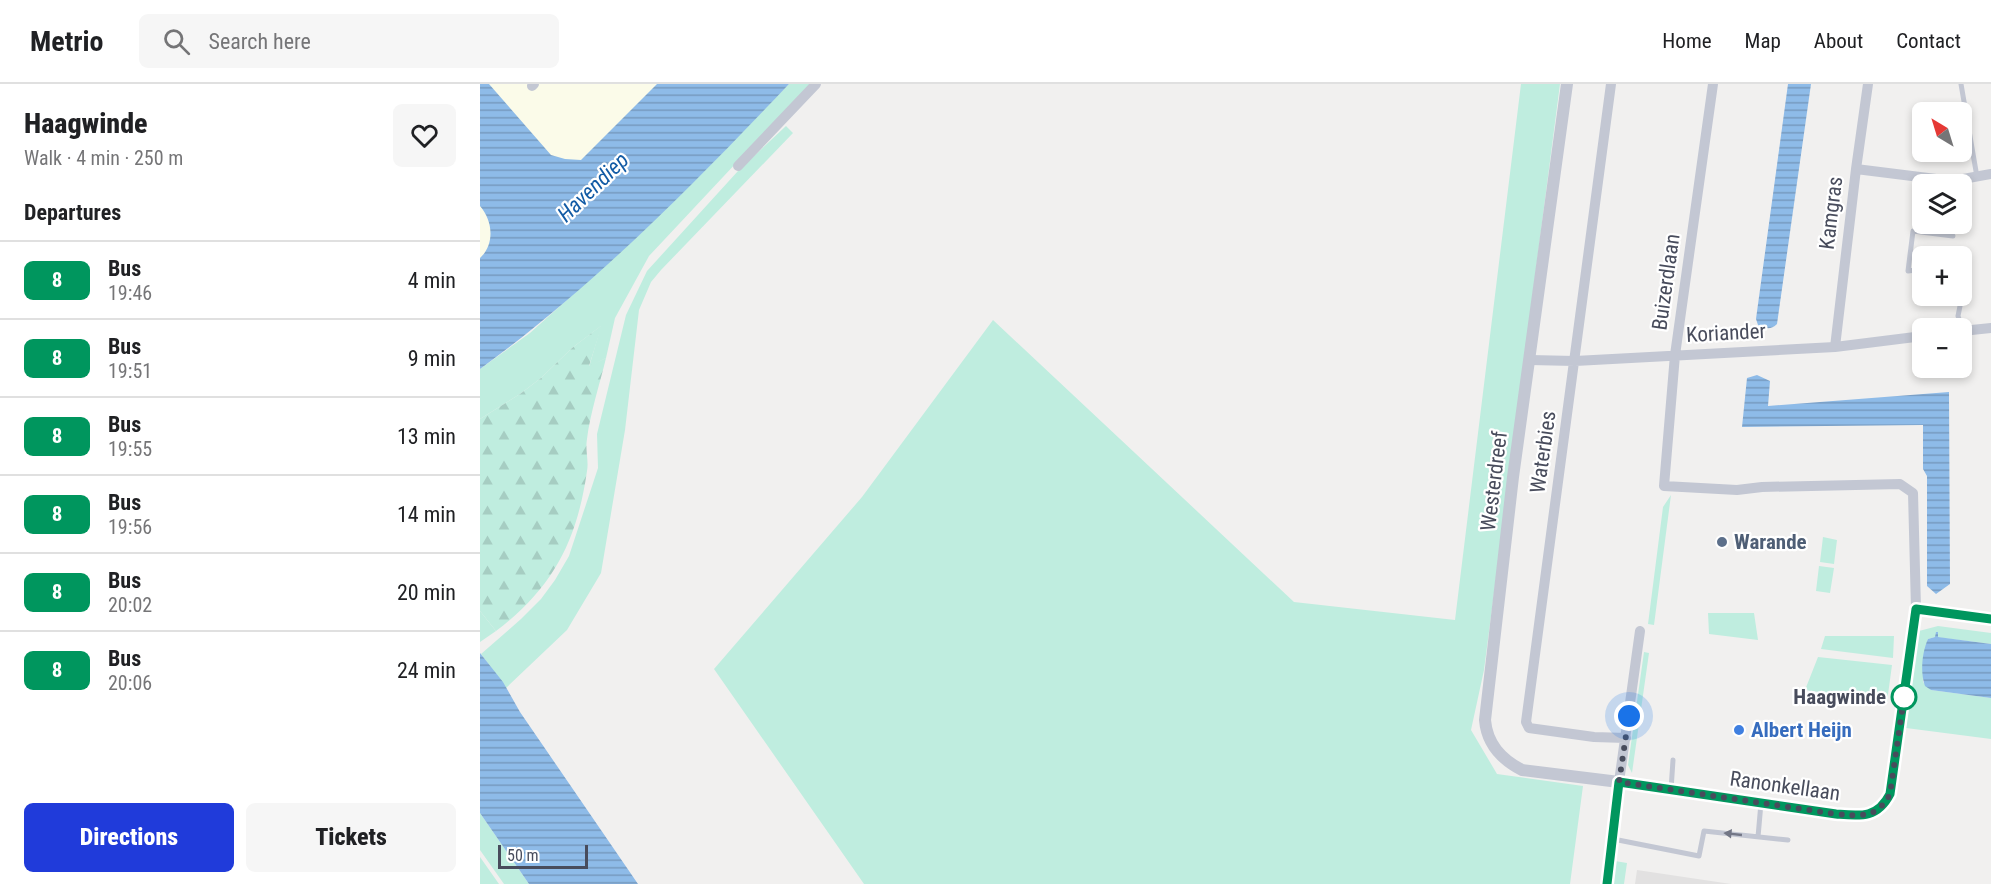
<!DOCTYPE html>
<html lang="en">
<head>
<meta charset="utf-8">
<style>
  body { margin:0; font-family:"Roboto Condensed",sans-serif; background:#f6f6f6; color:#202124; height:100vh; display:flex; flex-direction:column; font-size:22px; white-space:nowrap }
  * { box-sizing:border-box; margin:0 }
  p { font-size:20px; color:#757577 }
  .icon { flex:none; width:33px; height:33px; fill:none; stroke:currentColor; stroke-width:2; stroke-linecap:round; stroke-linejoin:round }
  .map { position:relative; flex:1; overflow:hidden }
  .details { display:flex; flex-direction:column; background:#fff; width:480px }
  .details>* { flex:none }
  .badge { padding:0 12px; border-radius:9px; font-size:21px; line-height:39px }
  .needle { width:39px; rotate:322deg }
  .buttons { position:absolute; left:1432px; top:18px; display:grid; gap:12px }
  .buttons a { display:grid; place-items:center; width:60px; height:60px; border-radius:9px; background:#fff; box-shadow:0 3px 9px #0003; font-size:30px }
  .scale { position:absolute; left:18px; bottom:15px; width:90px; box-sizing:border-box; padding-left:6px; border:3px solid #484c5c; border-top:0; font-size:16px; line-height:21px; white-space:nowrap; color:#484c5c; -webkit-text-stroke:4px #fff; paint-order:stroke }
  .you { position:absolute; width:30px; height:30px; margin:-15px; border:4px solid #fff; border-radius:50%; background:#1a73e8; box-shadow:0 0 0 9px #1a73e833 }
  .map>.badge { position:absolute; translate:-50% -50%; box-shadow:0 0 0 3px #fff }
  h2 { padding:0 24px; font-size:22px; line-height:54px }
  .round { display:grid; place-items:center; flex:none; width:63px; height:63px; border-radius:9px; background:#f6f6f6 }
  .headline { display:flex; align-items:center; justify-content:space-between; height:102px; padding:0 24px }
  h1 { font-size:28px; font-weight:800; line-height:45px }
  .primary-button { display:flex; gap:12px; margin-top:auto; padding:12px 24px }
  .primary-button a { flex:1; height:69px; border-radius:9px; background:#203bda; color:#fff; font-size:24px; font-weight:800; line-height:69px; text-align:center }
  .primary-button a+a { background:#f6f6f6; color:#202124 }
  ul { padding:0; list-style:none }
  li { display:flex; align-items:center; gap:18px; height:78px; padding:0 24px; border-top:2px solid #e0e0e0 }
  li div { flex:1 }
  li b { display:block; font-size:22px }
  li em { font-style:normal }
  li .badge { min-width:66px; font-weight:700; text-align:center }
  header { display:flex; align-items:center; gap:36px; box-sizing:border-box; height:84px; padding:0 30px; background:#fff; border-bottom:2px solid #e0e0e0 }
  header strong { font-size:28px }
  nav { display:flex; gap:33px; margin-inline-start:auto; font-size:21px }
  .search { width:420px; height:54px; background:#f6f6f6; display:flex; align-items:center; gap:15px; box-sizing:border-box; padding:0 21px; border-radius:9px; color:#757577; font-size:22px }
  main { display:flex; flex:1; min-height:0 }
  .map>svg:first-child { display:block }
</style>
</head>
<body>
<header>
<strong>Metrio</strong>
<div class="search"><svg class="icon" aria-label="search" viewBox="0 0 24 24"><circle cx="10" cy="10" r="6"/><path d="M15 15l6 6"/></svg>Search here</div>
<nav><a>Home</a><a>Map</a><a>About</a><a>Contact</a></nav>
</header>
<main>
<section class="details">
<div class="headline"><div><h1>Haagwinde</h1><p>Walk · 4 min · 250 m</p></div><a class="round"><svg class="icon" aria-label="heart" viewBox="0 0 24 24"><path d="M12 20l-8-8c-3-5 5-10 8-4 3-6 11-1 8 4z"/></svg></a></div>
<h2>Departures</h2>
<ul>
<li><span class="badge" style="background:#00965e;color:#fff">8</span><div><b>Bus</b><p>19:46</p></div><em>4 min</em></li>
<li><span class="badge" style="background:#00965e;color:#fff">8</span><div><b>Bus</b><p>19:51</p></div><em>9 min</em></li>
<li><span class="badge" style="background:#00965e;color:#fff">8</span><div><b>Bus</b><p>19:55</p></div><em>13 min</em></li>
<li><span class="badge" style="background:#00965e;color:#fff">8</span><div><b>Bus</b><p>19:56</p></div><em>14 min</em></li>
<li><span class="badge" style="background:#00965e;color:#fff">8</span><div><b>Bus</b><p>20:02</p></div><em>20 min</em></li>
<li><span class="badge" style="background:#00965e;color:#fff">8</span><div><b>Bus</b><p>20:06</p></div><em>24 min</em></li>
</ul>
<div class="primary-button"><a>Directions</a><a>Tickets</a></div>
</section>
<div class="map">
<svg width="1511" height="800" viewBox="0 0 1511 800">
  <defs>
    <pattern id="forest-firs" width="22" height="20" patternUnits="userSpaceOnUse" patternTransform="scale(1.5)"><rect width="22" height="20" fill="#bfeddf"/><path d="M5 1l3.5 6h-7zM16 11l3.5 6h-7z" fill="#a6cdc2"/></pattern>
    <pattern id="water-rules" width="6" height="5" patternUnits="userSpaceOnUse" patternTransform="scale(1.5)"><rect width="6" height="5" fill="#8ebbe8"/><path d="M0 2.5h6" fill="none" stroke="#769abf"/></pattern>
  </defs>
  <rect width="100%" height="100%" fill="#f1f0ef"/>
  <path fill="#fbfbe9" d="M0 0H185L101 87 66 84Z
    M0 115 19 153 0 181Z"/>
  <path fill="#e2e1e1" d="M1157 786 1251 800H1155Z"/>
  <path fill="#bfeddf" d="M309 0H330L169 172 135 234 126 274 109 283 121 242 92 264 61 294 40 310 0 335V285L50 249 157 153 240 71Z
    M1041 0H1080L1004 586 991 646 1017 690 1103 702 1090 800H384L234 585 382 413 513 236 814 518 975 536Z
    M306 42 313 49 181 186 171 198 159 226 145 346 121 489 87 546 26 604 1 570 41 535 61 515 75 496 89 472 118 384 117 350 146 231 167 187 258 87Z
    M1191 411 1174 541 1168 540 1183 423Z
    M1343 453 1357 456 1354 480 1340 478Z
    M1339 482 1354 484 1350 509 1336 507Z
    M0 527 16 547 0 558Z
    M1228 529H1274L1278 556 1229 550Z
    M1458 542 1511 549V560L1455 553 1448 555C1443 569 1443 584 1443 598L1451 606 1511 614V655L1426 644 1439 547Z
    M1345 552H1414L1413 574 1341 565Z
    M1164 568 1169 569 1152 689 1148 681Z
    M1338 573 1412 581 1407 618 1325 606Z
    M0 729 49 800H24L0 766Z
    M0 773 19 800H0Z
    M1135 777 1147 779 1144 800H1132Z"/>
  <path fill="url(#forest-firs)" d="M122 241 109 282 126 274C120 299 110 330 107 355 105 366 109 377 107 387 97 457 73 504 16 547L0 527V335L40 310 61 294 92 264Z"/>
  <path fill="url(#water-rules)" d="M0 0H9L71 71 85 75 101 76 177 0H309C213 101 113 203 0 285V174C15 160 13 137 0 122Z
    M1308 0H1331L1297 240C1291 246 1285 245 1278 241L1276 235Z
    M1277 291 1290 297 1288 322 1469 308 1470 500 1456 510 1447 502V392L1443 385V341L1262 343 1267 294Z
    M1456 548H1458V553L1511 560V614L1451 606 1445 602C1440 589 1442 568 1448 555L1455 553Z
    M0 569 23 598 40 628 158 800H49L0 729Z"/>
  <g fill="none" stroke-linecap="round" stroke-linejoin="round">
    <path stroke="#c3c7d3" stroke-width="5" d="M1481 0 1497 93
      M1482 181H1486L1482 209
      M1443 185 1428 187 1433 147 1473 152
      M1482 212 1478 232 1482 244
      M1191 706 1193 676
      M1278 753 1281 719
      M1133 755 1219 772 1224 747 1308 756"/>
    <path stroke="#c3c7d3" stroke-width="10" d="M1131 0 1046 638 1049 644 1114 653 1146 654
      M52 2 54 0
      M258 82 336 0
      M1376 85 1472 97 1511 90
      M1482 247 1511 244
      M1355 263 1376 85 1388 0
      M1050 276 1095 277 1355 263 1443 252
      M1436 525 1511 535
      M1160 547 1139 698 1379 732C1393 731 1403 723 1410 710L1436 525 1433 409 1420 400 1282 403 1257 406 1184 402 1195 271 1233 0"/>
    <path stroke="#c3c7d3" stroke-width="12" d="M1087 0 1033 393 1005 636C1007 660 1021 675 1042 686L1139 698 1127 800"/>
  </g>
  <defs><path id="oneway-solid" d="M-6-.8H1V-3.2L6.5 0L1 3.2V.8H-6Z" transform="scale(1.5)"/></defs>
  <use fill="#737786" href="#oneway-solid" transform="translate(1253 750) rotate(-174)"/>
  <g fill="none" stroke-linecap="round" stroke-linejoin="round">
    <defs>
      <path id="line" d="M1127 800 1139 698 1356 730C1380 732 1397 735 1410 710L1436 525 1511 535"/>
    </defs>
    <use href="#line" stroke="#fff" stroke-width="14"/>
    <use href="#line" stroke="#00965e" stroke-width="9"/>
    <path stroke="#484c5c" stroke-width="6" stroke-dasharray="0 10.8" d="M1149 632 1139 698 1356 730C1380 732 1397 735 1410 710L1424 613"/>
  </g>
  <circle fill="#5c6f8a" stroke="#fff" stroke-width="2" cx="1242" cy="458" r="6"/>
  <circle fill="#fff" stroke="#00965e" stroke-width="3" cx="1424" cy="613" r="12"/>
  <circle fill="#3f7fe0" stroke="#fff" stroke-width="2" cx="1259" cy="646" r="6"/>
  <g text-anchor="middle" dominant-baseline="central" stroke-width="4.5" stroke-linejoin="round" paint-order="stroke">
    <g font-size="21" fill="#484c5c" stroke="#fff">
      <text transform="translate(1351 129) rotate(-83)">Kamgras</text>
      <text transform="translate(1186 198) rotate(-82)">Buizerdlaan</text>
      <text transform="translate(1246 249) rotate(-3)">Koriander</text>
      <text transform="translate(1063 368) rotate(-82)">Waterbies</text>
      <text transform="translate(1014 397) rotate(-83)">Westerdreef</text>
      <text transform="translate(1305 702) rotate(8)">Ranonkellaan</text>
    </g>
    <g font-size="21" font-weight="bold" fill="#4e5e75" stroke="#fff" text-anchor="start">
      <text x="1254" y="458">Warande</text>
    </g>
    <g font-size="21" font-weight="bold" fill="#484c5c" stroke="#fff" text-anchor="end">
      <text x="1406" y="613">Haagwinde</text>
    </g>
    <g font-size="21" font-weight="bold" fill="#366cbe" stroke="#fff" text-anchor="start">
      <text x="1271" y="646">Albert Heijn</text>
    </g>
    <g font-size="22" font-style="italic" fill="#125ba5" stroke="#fff">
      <text transform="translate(113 103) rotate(-44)">Havendiep</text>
    </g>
  </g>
</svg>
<div class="buttons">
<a><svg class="needle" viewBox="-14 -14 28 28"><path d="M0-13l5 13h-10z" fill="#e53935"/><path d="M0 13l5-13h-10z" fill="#757577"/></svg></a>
<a><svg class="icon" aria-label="layers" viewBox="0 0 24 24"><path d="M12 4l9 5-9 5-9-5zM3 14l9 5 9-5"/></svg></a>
<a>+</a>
<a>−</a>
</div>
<div class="scale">50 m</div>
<div class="you" style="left:1149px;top:632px"></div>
</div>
</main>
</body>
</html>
